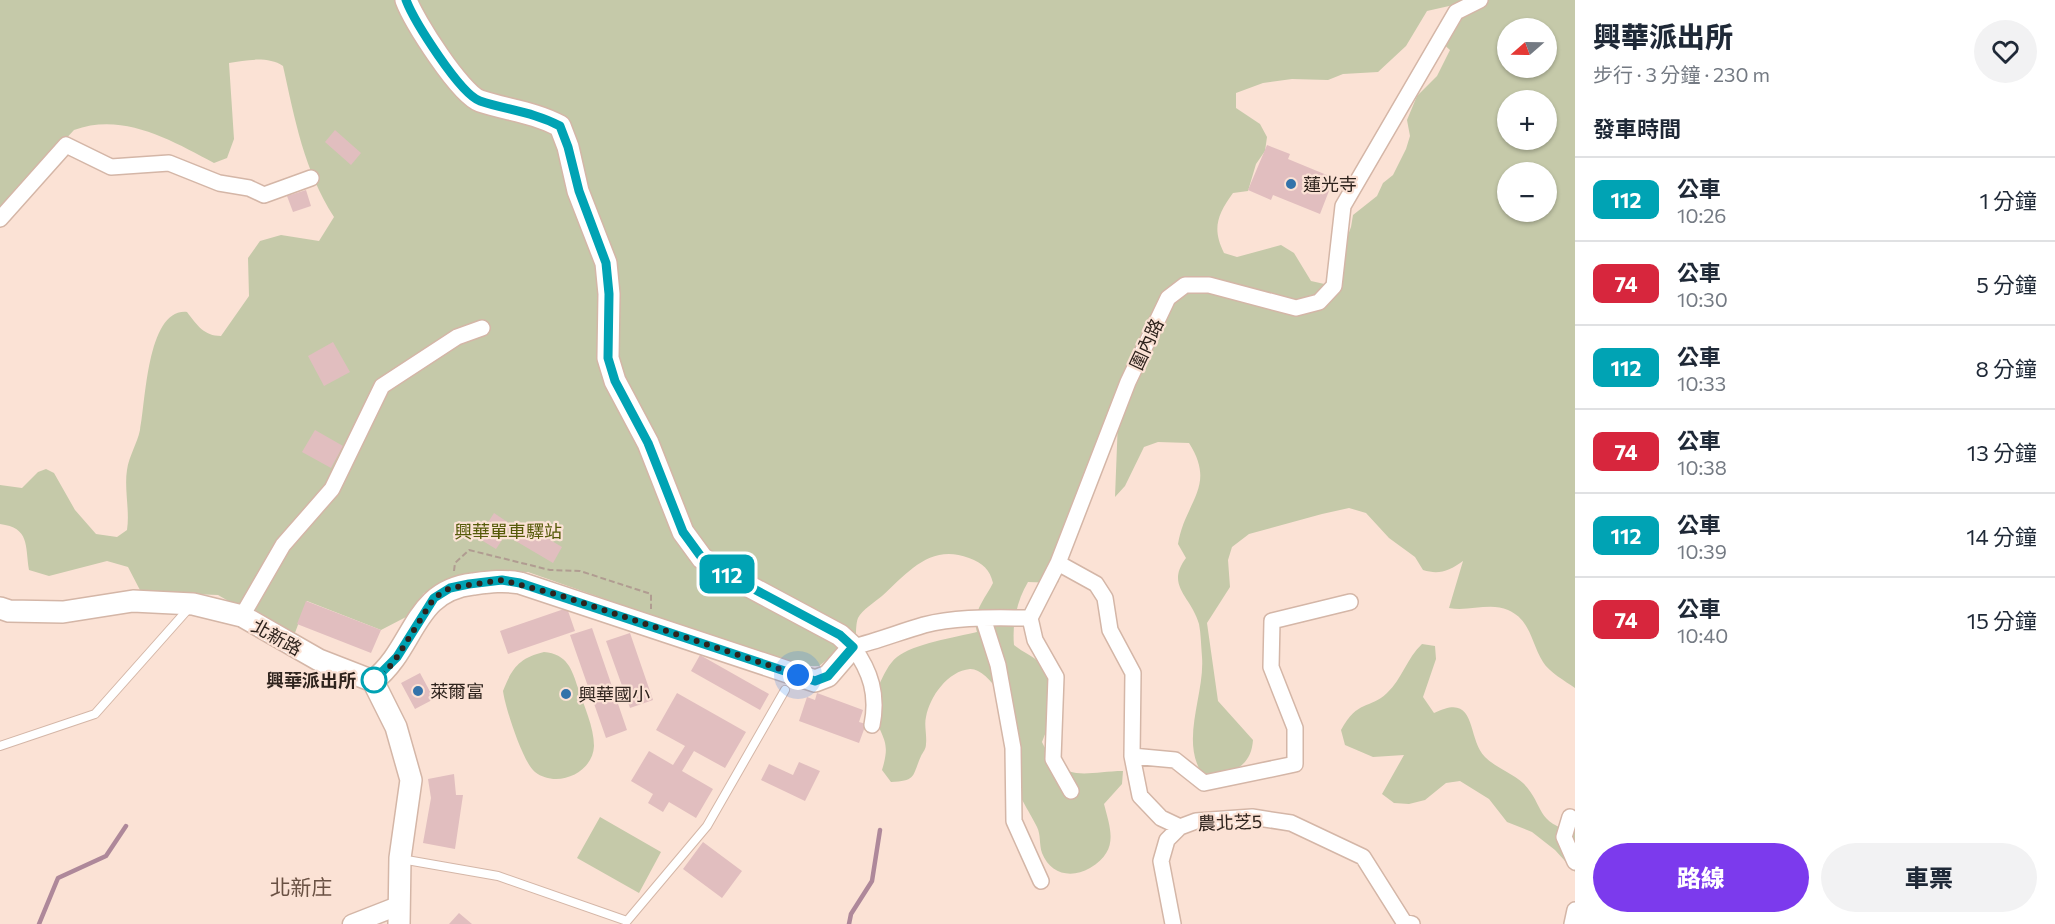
<!DOCTYPE html>
<html lang="zh-TW">
<head>
<meta charset="utf-8">
<style>
  body { margin:0; font-family:Commissioner,"Noto Sans TC",sans-serif; background:#f2f2f3; color:#1f2937; height:100vh; display:flex; flex-direction:column; font-size:22px; white-space:nowrap }
  * { box-sizing:border-box; margin:0 }
  p { font-size:20px; color:#747a83 }
  .icon { flex:none; width:33px; height:33px; fill:none; stroke:currentColor; stroke-width:2; stroke-linecap:round; stroke-linejoin:round }
  .map { position:relative; flex:1; overflow:hidden }
  .details { display:flex; flex-direction:column; background:#fff; width:480px }
  .details>* { flex:none }
  .badge { padding:0 12px; border-radius:9px; font-size:21px; line-height:39px }
  .needle { width:39px; rotate:250deg }
  .fabs { position:absolute; left:1497px; top:18px; display:grid; gap:12px }
  .fabs a { display:grid; place-items:center; width:60px; height:60px; border-radius:50%; background:#fff; box-shadow:0 2px 4px #0004; font-size:30px }
  .you { position:absolute; width:30px; height:30px; margin:-15px; border:4px solid #fff; border-radius:50%; background:#1a73e8; box-shadow:0 0 0 9px #1a73e833 }
  .map>.badge { position:absolute; translate:-50% -50%; box-shadow:0 0 0 3px #fff }
  h2 { padding:0 18px; font-size:22px; line-height:54px }
  .round { display:grid; place-items:center; flex:none; width:63px; height:63px; border-radius:32px; background:#f2f2f3 }
  .summary { display:flex; align-items:center; justify-content:space-between; height:102px; padding:0 18px }
  h1 { font-size:28px; font-weight:800; line-height:45px }
  .cta { display:flex; gap:12px; margin-top:auto; padding:12px 18px }
  .cta a { flex:1; height:69px; border-radius:36px; background:#7c3aed; color:#fff; font-size:24px; font-weight:800; line-height:69px; text-align:center }
  .cta a+a { background:#f2f2f3; color:#1f2937 }
  ul { padding:0; list-style:none }
  li { display:flex; align-items:center; gap:18px; height:84px; padding:0 18px; border-top:2px solid #e0e1e3 }
  li div { flex:1 }
  li b { display:block; font-size:22px }
  li em { font-style:normal }
  li .badge { min-width:66px; font-weight:700; text-align:center }
  main { display:flex; flex:1; min-height:0 }
  .map>svg:first-child { display:block }
</style>
</head>
<body>
<main>
<div class="map">
<svg width="1575" height="924" viewBox="0 0 1575 924">
  <rect width="100%" height="100%" fill="#fbe2d5"/>
  <path fill="#c5c9a9" fill-rule="evenodd" d="M0 0H1575V688C1565 681 1549 672 1543 662 1531 643 1531 620 1508 610 1490 602 1468 612 1449 608L1463 561C1449 571 1439 575 1423 570L1415 557 1389 538 1366 513 1349 508 1322 514 1249 534 1232 547 1228 560 1230 587 1207 623 1218 701 1253 740C1251 769 1230 773 1205 778 1178 743 1205 696 1202 657 1201 646 1201 634 1199 624 1191 596 1165 586 1186 558L1178 544C1185 501 1217 487 1189 443L1158 442 1144 447 1125 486 1115 497 1118 420 1107 413 1058 583 1028 582C1017 600 1012 624 1014 645 1021 651 1030 655 1038 661 1061 681 1052 719 1042 742 1063 786 1086 771 1123 771L1122 784 1104 804C1111 831 1119 850 1090 868 1071 879 1050 874 1042 853 1039 844 1041 835 1037 827 1032 816 1018 795 1016 786 1014 768 1020 749 1017 731 1015 714 989 668 970 669 948 671 930 696 926 717 924 725 927 735 926 744 926 749 923 752 921 756 912 776 917 781 891 782L882 770C892 738 880 740 875 712 873 702 876 694 879 685 883 676 889 663 897 657 913 644 956 637 977 632 971 613 985 599 993 583 990 570 983 563 969 558 931 543 908 572 882 596 875 602 862 610 858 618 856 623 856 631 856 637L819 666H795L528 572H490L439 583V588L424 593 406 617 381 630 307 601 293 638 218 595 141 592 128 567 107 561 49 576 29 570C25 545 30 528 0 524V485L22 488 38 472 46 469 54 473 75 510 96 534 117 537 127 530C130 511 124 489 127 470 129 456 137 444 140 430 146 401 147 308 187 312 197 325 204 336 221 336L249 296 248 258 260 241 281 235 319 241 334 217C304 170 295 120 283 66 268 56 246 60 229 63L234 139 227 158 214 163C171 140 123 112 74 130L0 210ZM1458 4 1440 41 1450 50 1437 76 1417 96 1407 120 1410 136 1406 149 1393 175 1383 183 1377 196 1353 215 1351 227 1329 285 1311 281 1294 253 1281 245 1237 257 1224 253C1212 229 1217 215 1233 193L1248 191 1256 164 1265 151 1267 137 1260 124 1236 108V93L1263 83 1292 79 1328 80 1343 74 1378 72 1406 46 1427 11ZM1508 28H1546V68H1508ZM1508 100H1546V140H1508ZM1508 172H1546V212H1508Z
    M1422 644 1435 646 1436 659 1423 697 1434 713C1478 691 1466 737 1485 757 1495 767 1512 773 1523 783 1545 805 1534 823 1575 832V872L1555 850 1532 832 1507 822 1489 799 1460 781 1446 783 1425 800 1409 804 1394 803 1382 794 1404 755 1373 757 1345 745 1341 730C1358 699 1369 710 1387 693 1402 679 1407 658 1422 644Z
    M544 652C567 654 572 669 578 688 584 706 594 727 594 746 593 773 557 789 535 772 523 763 505 707 503 691 512 668 519 658 544 652Z
    M600 817 661 852 639 893 577 858Z"/>
  <g fill="none" stroke-linecap="round" stroke-linejoin="round">
    <path stroke="#ae889a" stroke-width="4.5" d="M39 924 58 878 106 856 126 826
      M849 924 851 914 872 881 880 830"/>
  </g>
  <path fill="#e1bebf" d="M335 130 361 153 351 165 325 142Z
    M1267 145 1290 154 1288 159 1334 178 1320 214 1273 195 1271 200 1248 190Z
    M306 190 311 206 293 212 287 196Z
    M333 342 350 372 324 386 308 356Z
    M315 430 343 446 331 468 302 452Z
    M494 513 512 525 496 549 478 538Z
    M518 521 562 547 553 563 509 537Z
    M306 601 381 630 371 653 297 624Z
    M567 608 575 631 508 654 500 631Z
    M592 628 627 730 606 738 570 635Z
    M630 633 653 700 630 708 606 641Z
    M700 655 769 694 760 710 691 671Z
    M420 673 434 699 415 709 401 683Z
    M677 693 746 732 725 768 694 751 682 771 713 789 696 818 669 802 663 812 648 803 653 794 631 781 649 751 673 765 685 746 656 730Z
    M817 693 863 710 859 722 866 724 859 743 799 721 807 697 815 700Z
    M799 762 820 771 805 801 761 780 769 764 793 775Z
    M454 774 456 795H463L455 849 423 843 431 798 428 779Z
    M703 842 742 871 722 898 683 869Z
    M459 913 472 924H449Z"/>
  <g fill="none" stroke-linecap="round" stroke-linejoin="round">
    <defs>
      <path id="service" d="M0 746 95 714 190 607
        M401 859 498 876 627 921 707 826 785 690"/>
      <path id="minor" d="M0 219 66 145 111 167 169 163 219 183 249 188 264 195 311 178
        M1058 563 1096 584 1105 598 1110 630 1133 673 1132 756 1140 796 1161 818 1180 827
        M242 616 283 545 332 489 382 386 457 337 482 328
        M983 618 998 665 1013 748 1014 821 1041 881
        M1030 618 1035 640 1056 677 1053 759 1071 791
        M872 725C878 695 871 672 853 647 877 641 900 632 924 625 958 616 996 618 1030 618L1058 563 1128 382 1168 298 1185 285H1209L1296 308 1319 302 1334 286 1343 206 1456 12 1480 0
        M1132 756 1175 760 1204 783 1295 764V728L1271 667 1272 621 1350 602
        M1570 817 1564 837 1575 862
        M1173 924 1161 861 1167 840 1180 827 1196 821 1252 817 1291 823 1363 857 1404 922 1412 924
        M1572 924 1575 910"/>
      <path id="tertiary" d="M352 924 398 906"/>
      <path id="secondary" d="M0 608 9 611 63 612 133 601 193 604 242 616 319 660 373 681 396 727 411 780 400 858 399 924
        M373 681C416 647 412 591 473 584 489 582 503 580 520 583L815 681 828 676 853 647 840 635 726 574 702 558 683 532 648 443 615 381 608 358 609 294 606 263 578 191 568 147 560 126C534 112 507 110 480 101 460 94 414 21 406 0"/>
    </defs>
    <use href="#service" stroke="#d4b6a7" stroke-width="10"/>
    <use href="#minor" stroke="#d4b6a7" stroke-width="18"/>
    <use href="#tertiary" stroke="#d4b6a7" stroke-width="21"/>
    <use href="#secondary" stroke="#d4b6a7" stroke-width="24"/>
    <path stroke="#b09c91" stroke-width="2" stroke-dasharray="6 3" stroke-linecap="butt" d="M454 571 455 563 469 550 550 570 580 571 651 594V609"/>
    <use href="#service" stroke="#fff" stroke-width="8"/>
    <use href="#minor" stroke="#fff" stroke-width="15"/>
    <use href="#tertiary" stroke="#fff" stroke-width="18"/>
    <use href="#secondary" stroke="#fff" stroke-width="21"/>
  </g>
  <g fill="none" stroke-linecap="round" stroke-linejoin="round">
    <defs>
      <path id="line" d="M373 681 397 657 434 598 450 588 469 584 502 580 520 583 815 681 828 676 853 647 840 635 726 574 702 558 683 532 648 443 615 381 608 358 609 294 606 263 579 191 568 147 560 126C534 112 507 110 480 101 460 94 414 21 406 0"/>
    </defs>
    <use href="#line" stroke="#fff" stroke-width="14"/>
    <use href="#line" stroke="#00a3b4" stroke-width="9"/>
    <path stroke="#2e231d" stroke-width="6" stroke-dasharray="0 10.8" d="M374 680 387 670 397 657 434 598 450 588 502 580 562 596 798 675"/>
  </g>
  <g fill="#3373aa" stroke="#fbe2d5" stroke-width="2">
    <circle cx="1291" cy="184" r="6"/>
    <circle cx="418" cy="691" r="6"/>
    <circle cx="566" cy="694" r="6"/>
  </g>
  <circle fill="#fff" stroke="#00a3b4" stroke-width="3" cx="374" cy="680" r="12"/>
  <g text-anchor="middle" dominant-baseline="central" stroke-width="4.5" stroke-linejoin="round" paint-order="stroke">
    <g font-size="18" fill="#2e231d" stroke="#fbe2d5" text-anchor="start">
      <text x="1303" y="184">蓮光寺</text>
      <text x="430" y="691">萊爾富</text>
      <text x="578" y="694">興華國小</text>
    </g>
    <g font-size="18" fill="#2e231d" stroke="#fbe2d5">
      <text transform="translate(1146 344) rotate(-65)">圍內路</text>
      <text transform="translate(277 637) rotate(29)">北新路</text>
      <text transform="translate(1230 822) rotate(-2)">農北芝5</text>
    </g>
    <g font-size="18" fill="#555a08" stroke="#fbe2d5">
      <text x="508" y="531">興華單車驛站</text>
    </g>
    <g font-size="18" font-weight="bold" fill="#2e231d" stroke="#fbe2d5" text-anchor="end">
      <text x="356" y="680">興華派出所</text>
    </g>
    <g font-size="21" fill="#6a5143" stroke="#fbe2d5">
      <text x="301" y="886">北新庄</text>
    </g>
  </g>
</svg>
<div class="fabs">
<a><svg class="needle" viewBox="-14 -14 28 28"><path d="M0-13l5 13h-10z" fill="#e53935"/><path d="M0 13l5-13h-10z" fill="#747a83"/></svg></a>
<a>+</a>
<a>−</a>
</div>
<div class="you" style="left:798px;top:675px"></div>
<b class="badge" style="left:727px;top:574px;background:#00a3b4;color:#fff">112</b>
</div>
<section class="details">
<div class="summary"><div><h1>興華派出所</h1><p>步行 · 3 分鐘 · 230 m</p></div><a class="round"><svg class="icon" aria-label="heart" viewBox="0 0 24 24"><path d="M12 20l-8-8c-3-5 5-10 8-4 3-6 11-1 8 4z"/></svg></a></div>
<h2>發車時間</h2>
<ul>
<li><span class="badge" style="background:#00a3b4;color:#fff">112</span><div><b>公車</b><p>10:26</p></div><em>1 分鐘</em></li>
<li><span class="badge" style="background:#d7263d;color:#fff">74</span><div><b>公車</b><p>10:30</p></div><em>5 分鐘</em></li>
<li><span class="badge" style="background:#00a3b4;color:#fff">112</span><div><b>公車</b><p>10:33</p></div><em>8 分鐘</em></li>
<li><span class="badge" style="background:#d7263d;color:#fff">74</span><div><b>公車</b><p>10:38</p></div><em>13 分鐘</em></li>
<li><span class="badge" style="background:#00a3b4;color:#fff">112</span><div><b>公車</b><p>10:39</p></div><em>14 分鐘</em></li>
<li><span class="badge" style="background:#d7263d;color:#fff">74</span><div><b>公車</b><p>10:40</p></div><em>15 分鐘</em></li>
</ul>
<div class="cta"><a>路線</a><a>車票</a></div>
</section>
</main>
</body>
</html>
